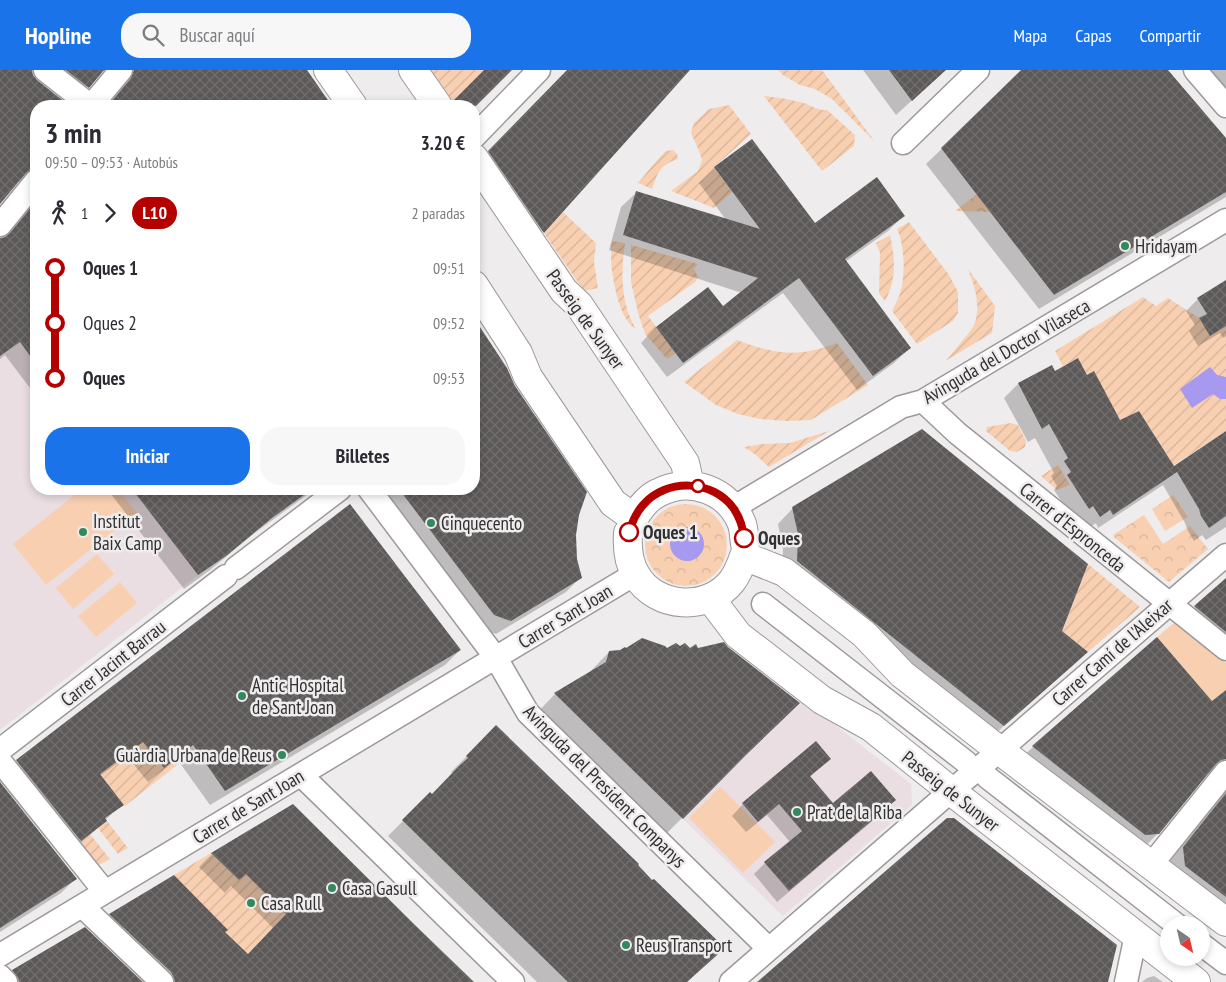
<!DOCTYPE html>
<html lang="es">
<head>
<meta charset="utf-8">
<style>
  body { margin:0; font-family:"PT Sans Narrow",sans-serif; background:#f7f7f7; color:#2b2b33; height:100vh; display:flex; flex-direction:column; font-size:19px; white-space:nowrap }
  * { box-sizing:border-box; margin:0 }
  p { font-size:16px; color:#7c7c81 }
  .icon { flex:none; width:28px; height:28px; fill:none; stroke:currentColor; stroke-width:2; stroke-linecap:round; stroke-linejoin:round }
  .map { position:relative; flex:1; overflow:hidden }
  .sheet { position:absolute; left:30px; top:30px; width:450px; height:395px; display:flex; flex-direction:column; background:#fff; border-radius:20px; box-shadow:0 2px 8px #0003 }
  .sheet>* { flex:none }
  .badge { padding:0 10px; border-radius:16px; font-size:18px; line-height:32px }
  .needle { width:32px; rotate:146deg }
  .buttons { position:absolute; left:1160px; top:846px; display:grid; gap:10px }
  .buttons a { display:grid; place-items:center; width:50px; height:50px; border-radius:50%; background:#fff; box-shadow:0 2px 8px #0003; font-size:25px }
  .map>.badge { position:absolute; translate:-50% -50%; box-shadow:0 0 0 2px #fff }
  .legs { display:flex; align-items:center; gap:8px; height:55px; padding:0 15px; font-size:16px }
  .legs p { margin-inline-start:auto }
  .overview { display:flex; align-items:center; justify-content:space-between; height:85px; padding:0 15px }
  h1 { font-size:28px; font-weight:800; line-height:38px }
  .primary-button { display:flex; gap:10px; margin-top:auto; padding:10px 15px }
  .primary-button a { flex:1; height:58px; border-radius:20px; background:#1a73e8; color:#fff; font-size:20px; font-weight:800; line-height:58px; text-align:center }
  .primary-button a+a { background:#f7f7f7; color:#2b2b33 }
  ul { padding:0 15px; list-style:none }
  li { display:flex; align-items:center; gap:18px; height:55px; font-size:19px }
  li i { display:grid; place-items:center; width:8px; height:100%; margin:0 6px; background:currentColor }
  li i::after { content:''; width:12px; height:12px; margin:-6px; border:4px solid; border-radius:50%; background:#fff }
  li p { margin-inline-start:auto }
  li:first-child i { background:linear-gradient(#0000 50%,currentColor 0) }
  li:last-child i { background:linear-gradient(currentColor 50%,#0000 0) }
  header { display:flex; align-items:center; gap:30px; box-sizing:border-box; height:70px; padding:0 25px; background:#1a73e8; color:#fff }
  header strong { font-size:24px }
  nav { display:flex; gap:28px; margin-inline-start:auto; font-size:18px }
  .search { width:350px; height:45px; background:#f7f7f7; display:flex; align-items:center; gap:12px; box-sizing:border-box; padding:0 18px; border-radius:20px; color:#7c7c81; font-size:19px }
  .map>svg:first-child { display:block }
</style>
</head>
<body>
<header>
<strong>Hopline</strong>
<div class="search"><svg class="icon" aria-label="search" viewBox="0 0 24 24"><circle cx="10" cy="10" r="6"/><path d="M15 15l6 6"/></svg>Buscar aquí</div>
<nav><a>Mapa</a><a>Capas</a><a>Compartir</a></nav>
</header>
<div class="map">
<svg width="1226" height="912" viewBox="0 0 1226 912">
  <defs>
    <pattern id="park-crowns" width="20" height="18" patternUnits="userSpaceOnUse" patternTransform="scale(1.25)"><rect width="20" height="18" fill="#f8d0b1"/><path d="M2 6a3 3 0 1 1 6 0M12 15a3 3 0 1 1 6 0" fill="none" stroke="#d5b399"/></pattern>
    <pattern id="garden-furrows" width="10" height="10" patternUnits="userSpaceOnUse" patternTransform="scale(1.25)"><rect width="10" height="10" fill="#f8d0b1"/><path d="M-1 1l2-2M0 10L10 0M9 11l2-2" fill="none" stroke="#d5b399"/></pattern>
    <pattern id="building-cross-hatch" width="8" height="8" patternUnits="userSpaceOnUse" patternTransform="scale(1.25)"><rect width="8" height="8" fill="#5d5959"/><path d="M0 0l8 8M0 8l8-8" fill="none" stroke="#716e6e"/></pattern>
  </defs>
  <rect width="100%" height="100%" fill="#efeced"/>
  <path fill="#eadee2" d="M20 272 36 294V419H132L198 505 0 660V286Z
    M803 630 911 714 912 735 783 846 683 749 746 685Z"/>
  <path fill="#f8d0b1" d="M82 419H118L137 443 46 515 13 474Z
    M97 484 114 504 73 539 56 518Z
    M120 512 137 533 96 567 78 546Z
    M1175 552 1226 593V620L1212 631 1157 567Z
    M720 717 775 772 743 803 689 748Z"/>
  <path fill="url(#park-crowns)" d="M977 124 991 142 955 141Z
    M1173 425 1188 447 1165 461 1152 439Z
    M645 475a41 41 0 1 1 82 0a41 41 0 1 1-82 0Z
    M1144 445 1163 474 1190 456 1208 479 1169 512 1115 468 1113 465Z"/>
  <path fill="url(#garden-furrows)" d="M431 0H484L453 31Z
    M778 0H822L875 72 832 29 815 19 800 15 783 5Z
    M764 26C776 27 788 29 800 32 810 34 817 41 827 40L855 65 854 76 822 101Z
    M729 35 751 64 714 97 732 122 714 138 671 121 698 101 702 90 699 81 691 63 694 53 709 39Z
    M673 80 677 84 678 89C660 95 658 102 652 119L638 113 659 88 666 81Z
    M563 142 596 173 594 192 598 218 584 221 544 163Z
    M909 152 949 205 958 222V243L953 251 917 274 892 241C896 233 901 224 902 215 905 200 904 173 897 159Z
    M890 165C895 188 897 209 885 231L879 223 880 183 876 173Z
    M612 171 625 173C621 202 620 232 636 259 619 251 611 204 611 187 611 182 611 176 612 171Z
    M631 175 698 194 694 199 698 207 695 212 648 246 676 283 667 289 645 264 638 243 631 212Z
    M968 199 995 236 992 263 945 291C952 284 957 277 963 270 966 266 970 262 973 257 982 239 975 217 968 199Z
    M1143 227 1156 236 1168 228 1199 248 1210 266 1226 256V361L1171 397 1168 386 1139 341 1103 359 1094 301 1087 305 1078 288 1063 296 1055 281Z
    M737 270C758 278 780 285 803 282 814 281 826 277 837 273L868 315 811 350 787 351 760 349 738 344 716 335 684 312Z
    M1011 353 1018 355 1026 371 1025 377 1017 382 1010 381 986 361 987 357Z
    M829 361 769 397 756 385 744 377 762 374 790 373Z
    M1058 395 1070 415 1057 420 1041 406Z
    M1088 494 1140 537 1088 582 1062 561Z
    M143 672 164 698 191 676 195 681 125 736 100 704Z
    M107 751 128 778 118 784 98 758Z
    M90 764 110 789 99 795 80 772Z
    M211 783 239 810 260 790 286 844 248 884 225 862 227 859 174 805Z"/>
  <path fill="#a799ef" d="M1210 297 1217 305 1226 307V329H1220L1213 324 1192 338 1180 319Z
    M670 474a17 17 0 1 1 34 0a17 17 0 1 1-34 0Z"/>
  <path fill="#0003" d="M0 0H306L330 36H107L117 24 120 18 109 1H101L74 31 39 4 31 0V5L36 11 68 36H36V326L5 285 0 289V172L6 167 32 135 35 128 24 112H16L0 132Z
    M568 0H688L532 173 477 93Z
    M863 0H945L896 45Z
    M1023 0H1166L1226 69V127L1039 239 926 94Z
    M1185 0H1226V24Z
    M752 71 815 155 903 146 888 161 845 192 910 278 894 293 857 320 783 223 667 307 641 273 656 257 723 237 742 223 609 180 621 137 637 122 726 150 699 113 715 98Z
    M1226 212V266L1223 268 1220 263 1198 276 1189 261 1195 255 1186 241 1198 229Z
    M474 250 506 299 577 444 575 465 576 489 580 508 566 522 496 564 480 559 373 419H474Z
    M1051 297 1054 302 1087 306 1119 352 1174 397 1226 363V457L1206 470 1202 465 1194 471 1188 461 1185 453 1163 415 1098 458 1096 453 1086 460 1075 452 1054 420 1057 416 1051 406 1054 403 1035 368 1028 372 1004 328 1018 314Z
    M107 419H315L256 462 210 500 184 519Z
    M793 438 1060 562 1086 582 1071 597 988 670 782 507 783 480 778 454Z
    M1226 510V588L1180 551 1195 537Z
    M1157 569 1212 633 1226 622V853L1169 792 1222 726 1225 720 1214 703 1206 704 1158 763 1144 778 1018 691 1033 677Z
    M680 577 697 580 727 703 661 769 534 646 555 624 587 605 609 582 667 579Z
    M460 580 445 595 210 735 177 689 148 712 127 686 100 706 122 734 90 765 66 785 2 706 17 691Z
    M496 657 652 812 723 878 687 912H537L388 766 430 724 432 726 453 704 451 702Z
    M830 689 810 707 833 735 894 730 883 742 777 832 754 804 765 793 790 772 767 745 746 762 732 746 743 734Z
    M0 714 76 808 61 823 0 862Z
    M212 784 472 912H153L97 858 110 845 224 862 247 886 273 858 231 816 225 823 199 797Z
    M13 901 141 912H2Z
    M1154 906 1163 912H1142L1147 908Z"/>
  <path fill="url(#building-cross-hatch)" d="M0 0H32L33 5 37 10 70 36H36V98L31 99 26 103 0 134Z
    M66 0H104L89 18Z
    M134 0H307L332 36H108L131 8Z
    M484 0H512L476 36H453L452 32Z
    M567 0H690L544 163 488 81Z
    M889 0H946L912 31Z
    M1021 0H1168L1226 68V122L1054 225 941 78Z
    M752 69 815 153 877 107 905 146 845 189 911 278 873 306 799 208 683 293 656 257 708 217 723 236 758 208 623 165 636 121 760 159 714 97Z
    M36 131V294L20 272 0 286V168L5 167 10 163Z
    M1226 210V256L1210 266 1199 248 1207 244 1197 228Z
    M474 248 507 298 515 316 587 422 579 445 576 465 577 489 582 508 511 551 494 545 399 419H474Z
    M1078 288 1087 305 1094 301 1120 350 1139 341 1174 396 1226 361V446L1209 458 1201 446 1199 439 1177 402 1113 445 1110 440 1100 447 1093 436 1089 439 1067 405 1071 402 1064 391 1068 388 1049 354 1042 359 1018 313 1052 295 1055 301Z
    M922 359 1088 494 1062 561 1088 582 1004 656 797 491 798 464 792 437Z
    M132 419H312L272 448 226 486 198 505Z
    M350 434 461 580 225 721 193 675 164 698 143 672 100 704 124 735 105 748 107 751 81 771 16 690Z
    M1226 508V562L1194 536Z
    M1157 567 1212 631 1226 620V689L1221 690 1216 694 1159 764 1145 765 1032 676Z
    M642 568 665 576 667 578 676 573 680 576 685 573 690 578 696 574 698 578 724 572 728 577 800 633 746 685 683 749 554 623 606 592 609 581 620 580 625 577 626 578Z
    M496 655 639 794 638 795 652 810 654 809 725 878 687 912H568L402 750 430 722 432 724 458 697 468 688 466 686Z
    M816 671 831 689 810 706 833 733 871 701 896 730 789 821 764 792 802 761 779 734 758 752 742 733Z
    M0 712 77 809 0 858Z
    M1226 723V827L1185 796 1183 777Z
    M293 734 416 856 474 912H175L174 908 171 902 109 844 174 805 228 860 225 862 248 884 286 844 246 804 239 810 211 783Z
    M947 748H954L1117 875 1108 912H757Z
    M85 857 143 912H20L19 911 18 908 12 900Z"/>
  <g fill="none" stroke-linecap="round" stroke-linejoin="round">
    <defs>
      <path id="street" d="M45 0 91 36
        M1195 0 1226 36
        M91 36 121 0
        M474 67 539 0
        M903 73 978 0
        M0 155 36 111
        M923 331 957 363 1226 579
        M369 419 496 588 528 643 768 878
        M733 438 901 337 923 331 1226 150
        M236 498 340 419
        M763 534 966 692
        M0 680 226 506
        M0 691 105 822
        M301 705 513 912
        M987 707 1177 855
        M1151 795 1226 702
        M82 836 162 912
        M1201 874 1226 893
        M0 885 635 504
        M0 906 6 912
        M731 912 951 721 986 692 1226 485
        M1126 912 1136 865"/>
      <path id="secondary" d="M328 0 353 36
        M413 0 438 36
        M474 88 564 221 579 235 685 393 690 415
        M474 215 518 283 528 307 613 433 634 448C640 438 647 428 658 423 690 406 729 420 742 454 744 460 744 467 745 474
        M628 463C627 478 628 492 636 505 656 539 708 542 732 511 738 503 741 495 744 486L784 502 864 564 902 604 999 680 1226 852
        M710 528 738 565 822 630 871 657 951 721 1196 912"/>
    </defs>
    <use href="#street" stroke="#9d999a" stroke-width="25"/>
    <use href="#secondary" stroke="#9d999a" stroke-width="30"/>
    <use href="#street" stroke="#fff" stroke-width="22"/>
    <use href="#secondary" stroke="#fff" stroke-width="28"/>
  </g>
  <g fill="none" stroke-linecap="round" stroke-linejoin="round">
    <defs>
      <path id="line-1" d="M629 462C632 452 636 443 643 435 666 408 713 409 734 439 740 448 743 457 744 468"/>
    </defs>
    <use href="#line-1" stroke="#fff" stroke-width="11"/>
    <use href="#line-1" stroke="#b50000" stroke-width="8"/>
  </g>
  <g fill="#32895d" stroke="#efeced" stroke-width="2">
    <circle cx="1125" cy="176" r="5"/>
    <circle cx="431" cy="453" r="5"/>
    <circle cx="83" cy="462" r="5"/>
    <circle cx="242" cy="626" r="5"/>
    <circle cx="282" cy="685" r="5"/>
    <circle cx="797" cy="742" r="5"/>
    <circle cx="332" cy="818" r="5"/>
    <circle cx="251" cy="833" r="5"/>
    <circle cx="626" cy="875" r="5"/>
  </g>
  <g fill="#fff" stroke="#b50000" stroke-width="2.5">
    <circle cx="698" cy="416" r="6"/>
    <circle cx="629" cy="462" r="9"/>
    <circle cx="744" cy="468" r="9"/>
  </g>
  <g text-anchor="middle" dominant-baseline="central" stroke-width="5" stroke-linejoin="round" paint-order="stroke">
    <g font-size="19" fill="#323131" stroke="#efeced" text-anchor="start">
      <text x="1135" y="176">Hridayam</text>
      <text x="93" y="451">Institut<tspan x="93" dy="22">Baix Camp</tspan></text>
      <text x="441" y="453">Cinquecento</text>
      <text x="252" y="615">Antic Hospital<tspan x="252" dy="22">de Sant Joan</tspan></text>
      <text x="272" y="685" text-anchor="end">Guàrdia Urbana de Reus</text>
      <text x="807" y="742">Prat de la Riba</text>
      <text x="342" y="818">Casa Gasull</text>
      <text x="261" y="833">Casa Rull</text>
      <text x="636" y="875">Reus Transport</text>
    </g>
    <g font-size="19" fill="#323131" stroke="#efeced">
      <text transform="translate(586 249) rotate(54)">Passeig de Sunyer</text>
      <text transform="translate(1006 281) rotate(-30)">Avinguda del Doctor Vilaseca</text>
      <text transform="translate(1073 457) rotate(39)">Carrer d’Espronceda</text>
      <text transform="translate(565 546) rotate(-31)">Carrer Sant Joan</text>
      <text transform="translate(1112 582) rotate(-41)">Carrer Camí de l'Aleixar</text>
      <text transform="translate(113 593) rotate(-38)">Carrer Jacint Barrau</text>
      <text transform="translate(605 716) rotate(45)">Avinguda del President Companys</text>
      <text transform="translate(951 721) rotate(38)">Passeig de Sunyer</text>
      <text transform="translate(248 736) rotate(-31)">Carrer de Sant Joan</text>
    </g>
    <g font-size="19" font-weight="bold" fill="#323131" stroke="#efeced" text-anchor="start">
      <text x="643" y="462">Oques 1</text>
      <text x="758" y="468">Oques</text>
    </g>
  </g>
</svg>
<div class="buttons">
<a><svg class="needle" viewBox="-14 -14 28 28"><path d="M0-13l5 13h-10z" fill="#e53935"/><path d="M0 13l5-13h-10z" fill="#7c7c81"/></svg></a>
</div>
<section class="sheet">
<div class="overview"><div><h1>3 min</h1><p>09:50 – 09:53 · Autobús</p></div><b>3.20 €</b></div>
<div class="legs"><svg class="icon" aria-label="walk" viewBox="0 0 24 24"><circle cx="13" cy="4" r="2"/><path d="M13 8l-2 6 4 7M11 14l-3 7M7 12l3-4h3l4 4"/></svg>1<svg class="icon" aria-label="forward" viewBox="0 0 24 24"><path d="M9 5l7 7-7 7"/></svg><b class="badge" style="background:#b50000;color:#fff">L10</b><p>2 paradas</p></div>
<ul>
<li><i style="color:#b50000"></i><b>Oques 1</b><p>09:51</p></li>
<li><i style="color:#b50000"></i><span>Oques 2</span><p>09:52</p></li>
<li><i style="color:#b50000"></i><b>Oques</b><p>09:53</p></li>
</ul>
<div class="primary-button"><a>Iniciar</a><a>Billetes</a></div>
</section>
</div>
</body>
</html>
